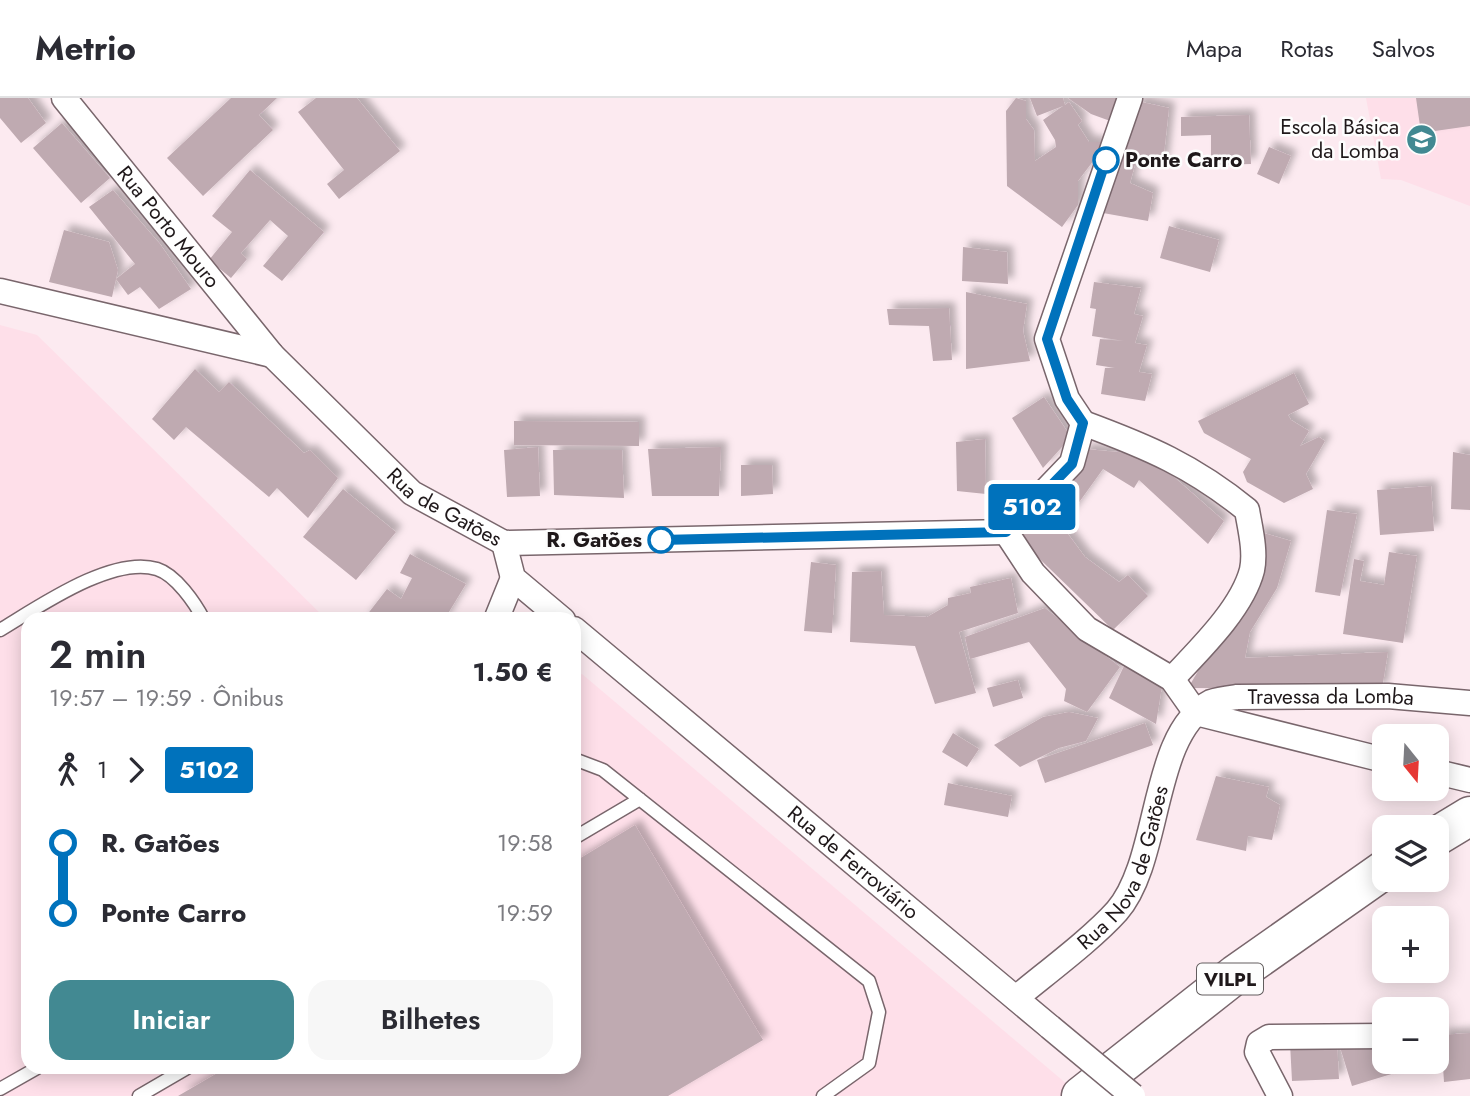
<!DOCTYPE html>
<html lang="pt">
<head>
<meta charset="utf-8">
<style>
  body { margin:0; font-family:Jost,sans-serif; background:#f7f7f7; color:#2b2b33; height:100vh; display:flex; flex-direction:column; font-size:26px; white-space:nowrap }
  * { box-sizing:border-box; margin:0 }
  p { font-size:23px; color:#7c7c81 }
  .icon { flex:none; width:38px; height:38px; fill:none; stroke:currentColor; stroke-width:2; stroke-linecap:round; stroke-linejoin:round }
  .map { position:relative; flex:1; overflow:hidden }
  .panel { position:absolute; left:21px; top:514px; width:560px; height:462px; display:flex; flex-direction:column; background:#fff; border-radius:21px; box-shadow:0 4px 18px #0003 }
  .panel>* { flex:none }
  .badge { padding:0 14px; border-radius:5px; font-size:24px; line-height:46px }
  .needle { width:46px; rotate:162deg }
  .controls { position:absolute; left:1372px; top:626px; display:grid; gap:14px }
  .controls a { display:grid; place-items:center; width:77px; height:77px; border-radius:14px; background:#fff; box-shadow:0 4px 18px #0003; font-size:35px }
  .map>.badge { position:absolute; translate:-50% -50%; box-shadow:0 0 0 4px #fff }
  .legs { display:flex; align-items:center; gap:10px; height:77px; padding:0 28px; font-size:23px }
  .legs p { margin-inline-start:auto }
  .summary { display:flex; align-items:center; justify-content:space-between; height:119px; padding:0 28px }
  h1 { font-size:38px; font-weight:600; line-height:52px }
  .button { display:flex; gap:14px; margin-top:auto; padding:14px 28px }
  .button a { flex:1; height:80px; border-radius:21px; background:#428992; color:#fff; font-size:28px; font-weight:600; line-height:80px; text-align:center }
  .button a+a { background:#f7f7f7; color:#2b2b33 }
  ul { padding:0 28px; list-style:none }
  li { display:flex; align-items:center; gap:24px; height:70px; font-size:26px }
  li i { display:grid; place-items:center; width:10px; height:100%; margin:0 9px; background:currentColor }
  li i::after { content:''; width:18px; height:18px; margin:-9px; border:5px solid; border-radius:50%; background:#fff }
  li p { margin-inline-start:auto }
  li:first-child i { background:linear-gradient(#0000 50%,currentColor 0) }
  li:last-child i { background:linear-gradient(currentColor 50%,#0000 0) }
  header { display:flex; align-items:center; gap:42px; box-sizing:border-box; height:98px; padding:0 35px; background:#fff; border-bottom:2px solid #e1e1e2 }
  header strong { font-size:33px }
  nav { display:flex; gap:38px; margin-inline-start:auto; font-size:24px }
  .map>svg:first-child { display:block }
</style>
</head>
<body>
<header>
<strong>Metrio</strong>
<nav><a>Mapa</a><a>Rotas</a><a>Salvos</a></nav>
</header>
<div class="map">
<svg width="1470" height="998" viewBox="0 0 1470 998">
  <defs>
    <filter id="shadow"><feDropShadow dx="6" dy="-6" stdDeviation="3.5" flood-color="#0004"/></filter>
  </defs>
  <rect width="100%" height="100%" fill="#fceaf0"/>
  <path fill="#fedfe9" d="M1366 0H1470V108L1401 82 1381 81Z
    M0 227 37 237 326 521 28 522V970H574V582L582 576 1081 998H0Z"/>
  <path fill="#bfaab1" filter="url(#shadow)" d="M0 0H28L46 25 21 45 0 20Z
    M231 0H277L259 17 273 32 203 98 167 60Z
    M316 0H357L400 53 339 101 327 86 344 72 298 14Z
    M1016 0 1026 3V21L1034 32 1035 63 1056 49 1055 42 1043 22 1063 8 1037 18 1030 0H1063L1065 7 1069 4 1082 23 1078 27 1089 44H1100V54L1078 83V107L1062 129 1007 88 1006 13Z
    M1068 0H1121L1113 24 1091 16Z
    M1416 0H1470V28L1421 35Z
    M1137 3 1169 10 1163 65 1137 59 1130 85 1153 95 1148 123 1103 115Z
    M1249 17 1251 66 1211 67V37L1181 38V19Z
    M62 25 110 80 81 105 33 50Z
    M1269 49 1291 58 1279 86 1257 76Z
    M250 72 324 134 282 183 263 168 288 138 270 122 241 155 247 161 231 180 209 162 232 134 212 118Z
    M113 92 160 146 191 191 159 211 140 189 128 197 116 181 135 166 89 109Z
    M1169 128 1219 142 1210 174 1160 160Z
    M64 132 109 144 118 172 112 199 49 184Z
    M963 149 1007 154 1008 186 962 183Z
    M1094 184 1141 190 1134 216 1143 218 1135 245 1147 247 1139 274 1152 276 1145 303 1101 296 1105 270H1115L1096 267 1100 241 1124 243 1092 238 1096 211 1090 210Z
    M966 194 1027 206 1023 233 1030 263 966 271Z
    M949 210 952 262 933 263 929 228 889 227 887 211Z
    M195 271 219 294 229 284 304 355 310 352 338 380 308 420 277 390 269 399 186 329 174 342 152 321Z
    M1294 275 1309 306 1288 317 1291 322 1309 333 1300 348 1319 339 1325 343 1306 376 1313 391 1284 405 1247 384 1243 374 1251 361 1204 335 1198 323Z
    M1044 299 1071 339 1043 370 1012 320Z
    M514 323 639 324V348L514 347Z
    M985 341 986 396 957 393 956 344Z
    M538 349 540 398 507 399 504 352Z
    M721 349 719 398H652L648 351Z
    M1086 351 1149 357 1224 423 1208 446 1139 382 1134 390 1103 371 1062 428 1085 459 1119 484 1128 477 1148 498 1113 532 1016 438Z
    M553 352H622L624 400 554 397Z
    M1453 354 1470 357V412L1451 411Z
    M741 367H772L773 396 741 398Z
    M1431 388 1434 433 1380 437 1377 392Z
    M343 391 396 434 356 482 303 439Z
    M1327 412 1357 416 1340 498 1315 494Z
    M1257 433 1291 443 1277 490 1250 534 1245 560 1388 554 1382 591 1188 590 1256 476Z
    M1389 454 1417 458 1403 545 1343 536 1354 461 1364 463 1360 483 1384 487Z
    M410 456 466 486 444 522H363L387 491 401 501 412 480 400 475Z
    M811 464 836 467 832 535 804 533Z
    M881 473 884 517 927 519 948 507V500L971 495 970 489 1011 480 1018 515 959 534 976 595 935 606 915 548 850 544 852 474Z
    M1045 510 1120 569 1087 614 1064 603 1066 591 1029 544 970 561 965 539Z
    M1124 568 1162 588 1156 626 1109 600Z
    M1018 582 1023 600 993 609 987 590Z
    M1069 614 1098 620 1086 643 1059 650 1020 669 994 647 1043 619Z
    M1145 625 1153 647 1045 685 1037 662Z
    M953 635 979 651 967 669 942 654Z
    M1216 678 1269 689 1266 699 1280 707 1272 742 1248 738 1246 753 1196 742Z
    M948 685 1012 698 1008 719 944 707Z
    M635 727 763 942 668 998H178L226 970H574V764Z
    M1470 935V981L1444 984 1441 937Z
    M1337 944 1339 981 1292 983 1290 945Z
    M1339 946 1384 948V964H1395L1398 974 1352 988Z"/>
  <g fill="none" stroke-linecap="round" stroke-linejoin="round">
    <defs>
      <path id="lane" d="M0 532C37 510 112 457 157 471 176 477 195 505 204 522
        M574 661 603 672 869 883 879 914 869 965 823 998
        M574 740 640 701
        M0 991 37 970
        M139 998 187 970"/>
      <g id="street">
        <path id="s1" d="M64 0 272 257 412 395 504 445 1006 434 1072 365 1083 325 1067 301 1047 241 1130 0"/>
        <path d="M0 193 272 257"/>
        <path d="M1083 325C1148 349 1193 368 1247 412 1250 430 1256 453 1252 472 1242 511 1199 552 1172 581"/>
        <path d="M1006 434 1033 475 1087 531 1172 581 1196 615 1384 662"/>
        <path d="M504 445 513 480 563 522"/>
        <path d="M496 522 513 480"/>
        <path id="s2" d="M574 531 1050 929"/>
        <path d="M1437 674 1470 682"/>
        <path id="s3" d="M1016 900C1046 875 1092 841 1117 813 1162 761 1150 636 1211 604 1219 601 1229 600 1237 599L1388 598 1470 605"/>
        <path d="M1280 998 1257 954 1259 945 1269 939 1384 938"/>
      </g>
      <path id="highway" d="M1437 738 1470 718
        M1081 998 1236 876 1384 772"/>
    </defs>
    <use href="#lane" stroke="#79666c" stroke-width="15"/>
    <use href="#street" stroke="#79666c" stroke-width="27"/>
    <use href="#highway" stroke="#79666c" stroke-width="41"/>
    <use href="#lane" stroke="#fff" stroke-width="12"/>
    <use href="#street" stroke="#fff" stroke-width="24"/>
    <use href="#highway" stroke="#fff" stroke-width="38"/>
    <defs>
      <path id="street-bridge" d="M1050 929 1133 998"/>
    </defs>
    <use href="#street-bridge" stroke="#79666c" stroke-width="27" stroke-linecap="butt"/>
    <use href="#street-bridge" stroke="#fff" stroke-width="24"/>
  </g>
  <g fill="none" stroke-linecap="round" stroke-linejoin="round">
    <defs>
      <path id="line-1" d="M661 442 1006 434 1072 366 1083 325 1067 301 1047 241 1106 62"/>
    </defs>
    <use href="#line-1" stroke="#fff" stroke-width="16"/>
    <use href="#line-1" stroke="#0072bc" stroke-width="10"/>
  </g>
  <defs>
    <symbol id="school-disc" viewBox="-11 -11 22 22"><circle r="9.5" fill="#428992" stroke="#fdfdfd"/><path d="M0-5L7-2L0 1L-7-2ZM-4 1L0 2.5L4 1V4Q0 6-4 4Z" fill="#fff"/></symbol>
  </defs>
  <g fill-rule="evenodd">
    <use href="#school-disc" x="1404" y="24" width="35" height="35"/>
  </g>
  <g fill="#fff" stroke="#0072bc" stroke-width="3.5">
    <circle cx="1106" cy="62" r="12"/>
    <circle cx="661" cy="442" r="12"/>
  </g>
  <g text-anchor="middle" dominant-baseline="central" stroke-width="5" stroke-linejoin="round" paint-order="stroke">
    <rect fill="#fdfdfd" stroke="#625d5e" stroke-width="2" x="1197" y="865.5" width="66" height="31" rx="5"/>
    <g font-size="19" font-weight="bold" fill="#1f181a">
      <text x="1230" y="881">VILPL</text>
    </g>
    <g font-size="21" fill="#1f181a" stroke="#fdfdfd" text-anchor="end">
      <text x="1399" y="29">Escola Básica<tspan x="1399" dy="24">da Lomba</tspan></text>
    </g>
    <g font-size="21" font-weight="bold" fill="#1f181a" stroke="#fdfdfd" text-anchor="start">
      <text x="1125" y="62">Ponte Carro</text>
      <text x="642" y="442" text-anchor="end">R. Gatões</text>
    </g>
    <g font-size="21" fill="#1f181a" stroke="#fdfdfd">
      <text stroke="none"><textPath href="#s1" startOffset="166">Rua Porto Mouro</textPath></text>
      <text stroke="none"><textPath href="#s1" startOffset="562">Rua de Gatões</textPath></text>
      <text stroke="none"><textPath href="#s3" startOffset="488">Travessa da Lomba</textPath></text>
      <text stroke="none"><textPath href="#s2" startOffset="364">Rua de Ferroviário</textPath></text>
      <text stroke="none"><textPath href="#s3" startOffset="175">Rua Nova de Gatões</textPath></text>
    </g>
  </g>
</svg>
<div class="controls">
<a><svg class="needle" viewBox="-14 -14 28 28"><path d="M0-13l5 13h-10z" fill="#e53935"/><path d="M0 13l5-13h-10z" fill="#7c7c81"/></svg></a>
<a><svg class="icon" aria-label="layers" viewBox="0 0 24 24"><path d="M12 4l9 5-9 5-9-5zM3 14l9 5 9-5"/></svg></a>
<a>+</a>
<a>−</a>
</div>
<b class="badge" style="left:1032px;top:409px;background:#0072bc;color:#fff">5102</b>
<section class="panel">
<div class="summary"><div><h1>2 min</h1><p>19:57 – 19:59 · Ônibus</p></div><b>1.50 €</b></div>
<div class="legs"><svg class="icon" aria-label="walk" viewBox="0 0 24 24"><circle cx="13" cy="4" r="2"/><path d="M13 8l-2 6 4 7M11 14l-3 7M7 12l3-4h3l4 4"/></svg>1<svg class="icon" aria-label="forward" viewBox="0 0 24 24"><path d="M9 5l7 7-7 7"/></svg><b class="badge" style="background:#0072bc;color:#fff">5102</b></div>
<ul>
<li><i style="color:#0072bc"></i><b>R. Gatões</b><p>19:58</p></li>
<li><i style="color:#0072bc"></i><b>Ponte Carro</b><p>19:59</p></li>
</ul>
<div class="button"><a>Iniciar</a><a>Bilhetes</a></div>
</section>
</div>
</body>
</html>
